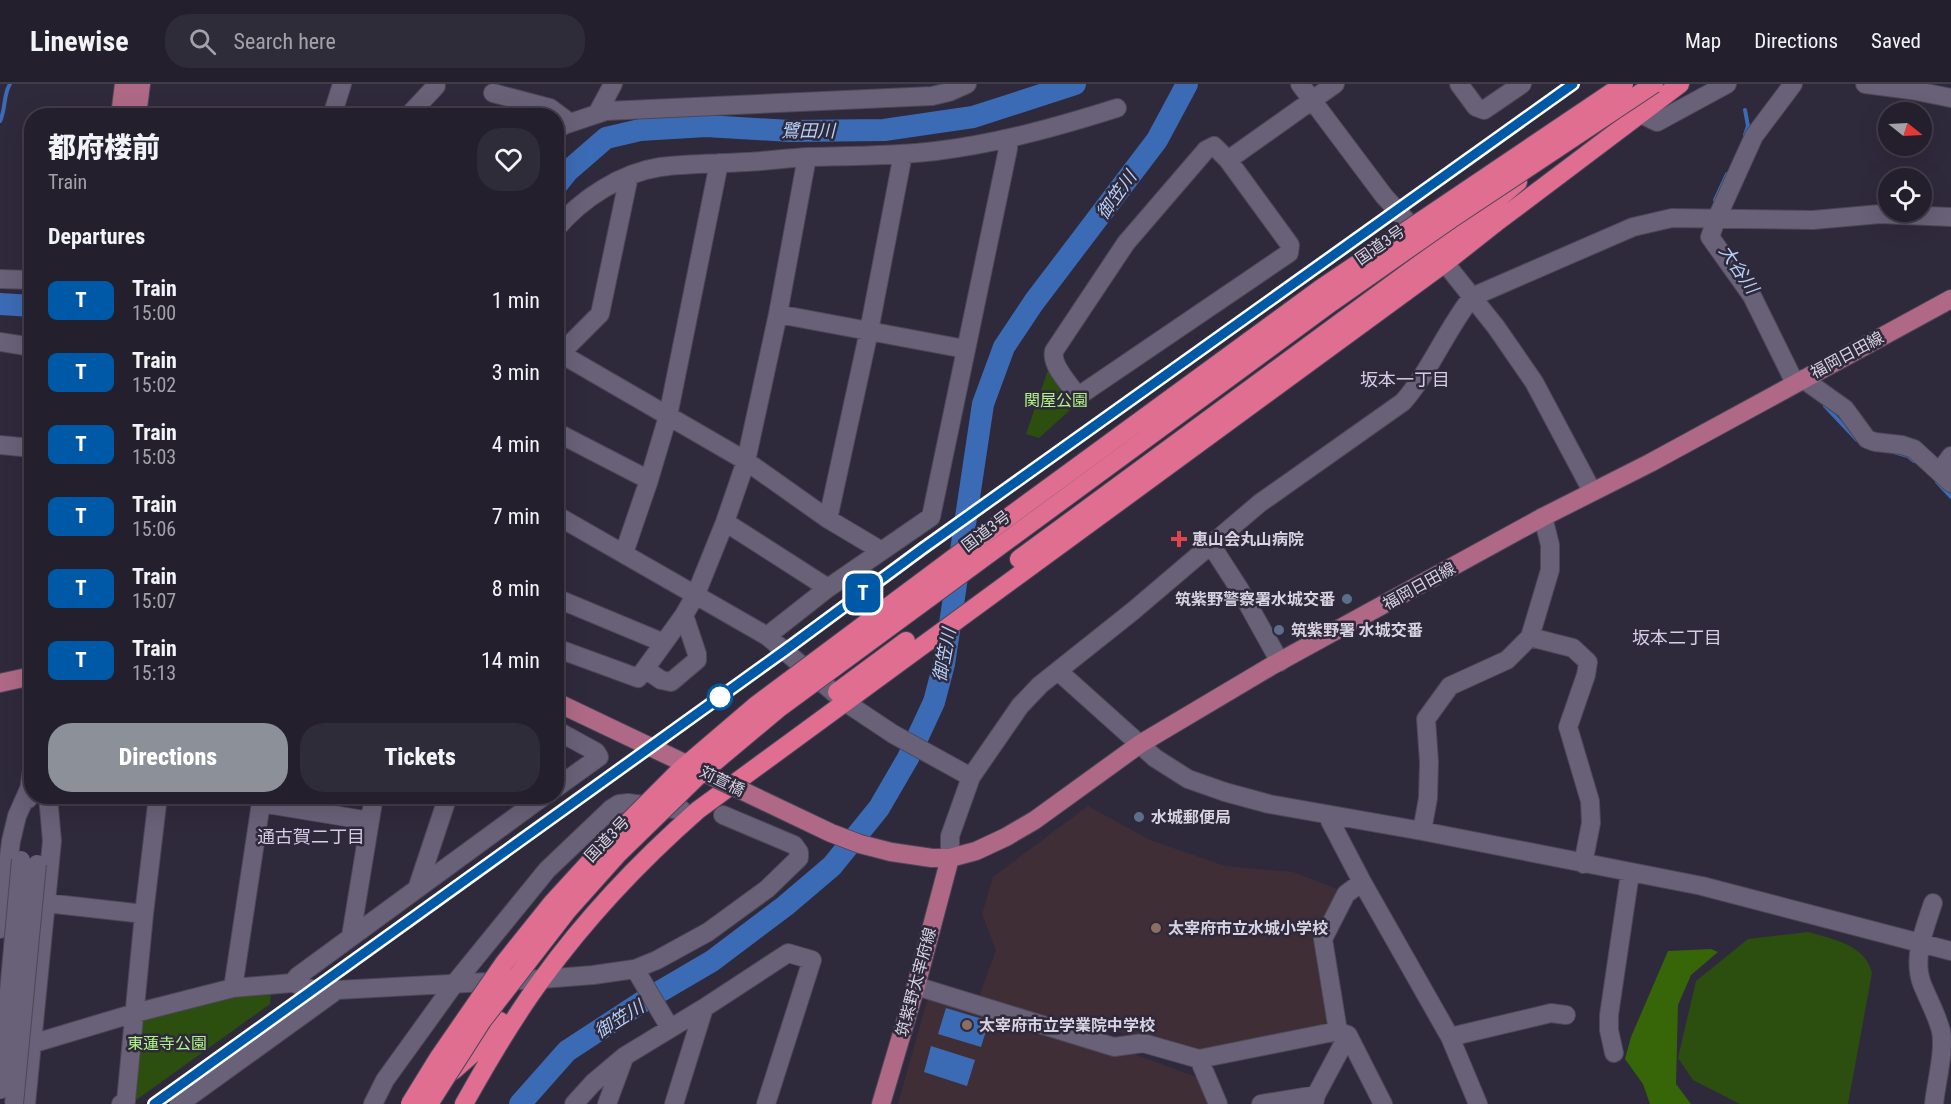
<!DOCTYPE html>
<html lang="en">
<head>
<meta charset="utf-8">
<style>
  body { margin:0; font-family:"Roboto Condensed","Noto Sans JP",sans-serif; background:#2f2c39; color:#f1f3f6; height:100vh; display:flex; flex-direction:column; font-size:22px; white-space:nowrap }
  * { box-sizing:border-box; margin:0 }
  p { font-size:20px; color:#a3a2aa }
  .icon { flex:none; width:33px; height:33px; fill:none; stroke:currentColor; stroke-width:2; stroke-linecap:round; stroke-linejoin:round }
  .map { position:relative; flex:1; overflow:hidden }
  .panel { position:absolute; left:24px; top:24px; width:540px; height:696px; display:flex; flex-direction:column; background:#231f2d; border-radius:24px; box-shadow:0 6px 24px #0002,0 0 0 2px #403d49 }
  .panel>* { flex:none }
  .badge { padding:0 12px; border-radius:9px; font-size:21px; line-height:39px }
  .needle { width:39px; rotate:108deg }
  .fabs { position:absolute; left:1878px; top:18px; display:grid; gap:12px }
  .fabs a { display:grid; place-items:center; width:54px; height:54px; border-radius:50%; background:#231f2d; box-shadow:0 6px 24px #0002,0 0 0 2px #403d49; font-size:30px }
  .map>.badge { position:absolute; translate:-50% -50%; box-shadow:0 0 0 3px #fff }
  h2 { padding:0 24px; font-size:22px; line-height:54px }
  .round { display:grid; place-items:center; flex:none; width:63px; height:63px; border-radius:24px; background:#2f2c39 }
  .headline { display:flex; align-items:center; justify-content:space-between; height:102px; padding:0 24px }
  h1 { font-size:28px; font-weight:800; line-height:45px }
  .primary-button { display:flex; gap:12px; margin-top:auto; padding:12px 24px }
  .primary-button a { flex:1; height:69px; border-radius:24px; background:#8c9099; color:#fff; font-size:24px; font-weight:800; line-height:69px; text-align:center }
  .primary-button a+a { background:#2f2c39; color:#f1f3f6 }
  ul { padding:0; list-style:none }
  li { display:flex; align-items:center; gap:18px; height:72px; padding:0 24px }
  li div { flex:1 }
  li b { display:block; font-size:22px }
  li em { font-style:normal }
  li .badge { min-width:66px; font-weight:700; text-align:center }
  header { display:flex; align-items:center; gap:36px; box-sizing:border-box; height:84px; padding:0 30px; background:#231f2d; border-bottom:2px solid #403d49 }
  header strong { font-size:28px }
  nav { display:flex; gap:33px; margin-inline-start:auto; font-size:21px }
  .search { width:420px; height:54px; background:#2f2c39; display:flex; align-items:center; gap:15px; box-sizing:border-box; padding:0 21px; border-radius:24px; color:#a3a2aa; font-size:22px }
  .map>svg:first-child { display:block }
</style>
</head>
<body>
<header>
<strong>Linewise</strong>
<div class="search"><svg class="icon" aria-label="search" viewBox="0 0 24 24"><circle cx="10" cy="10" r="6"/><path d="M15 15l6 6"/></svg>Search here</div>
<nav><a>Map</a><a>Directions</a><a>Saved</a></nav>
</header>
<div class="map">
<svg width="1951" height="1020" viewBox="0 0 1951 1020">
  <rect width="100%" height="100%" fill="#2f293c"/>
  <path fill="#402e37" d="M1088 722 1150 756 1225 782 1293 788 1337 805 1320 858 1332 943 1199 970 1108 945 1100 952 979 913 996 866 982 830 993 793Z
    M928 913 1131 969 1196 993 1214 1020H898Z"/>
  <path fill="#2c4e0f" d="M1050 280 1079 318 1039 354 1026 350Z
    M1808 848C1832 855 1865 860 1872 889L1848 1020H1740L1693 996 1678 974 1696 897 1748 855Z
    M271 909 270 920 132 1019 140 936 233 914Z"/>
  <path fill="#366607" d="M1711 865 1718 868 1691 891 1678 921 1676 1000 1691 1020H1650L1643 1000 1625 975 1631 953 1668 867Z"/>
  <path fill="#3c6bb5" d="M946 924 989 937 981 963 938 950Z
    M931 962 975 976 967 1002 924 988Z"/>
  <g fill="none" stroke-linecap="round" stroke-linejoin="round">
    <path stroke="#3c6bb5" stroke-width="4" d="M0 37C6 25 3 11 10 0
      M1745 51 1748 42 1745 26
      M1715 116 1727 90
      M1825 322 1857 356
      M1894 368 1908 372 1914 377
      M1937 398 1951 413"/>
    <path stroke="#3c6bb5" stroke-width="22" d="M556 102 568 87 606 54 640 46 706 42 790 47 884 46 973 33 1075 0
      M0 220 32 222
      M520 1020 567 967 642 918 712 877 785 822 832 782 879 724 908 674 934 618 944 580 983 320 1004 263 1034 218 1157 56 1187 0"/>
    <defs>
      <path id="minor" d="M1300 0 1384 112 1445 179 1496 243 1534 298 1592 407
        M1459 0 1476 23 1484 26 1522 0
        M1793 0 1754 52 1716 136 1710 153 1752 212 1795 299
        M1865 0 1911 6 1951 14
        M493 9 550 24 570 39
        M1639 29 1657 38 1727 0
        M597 30 613 0
        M332 32 342 0
        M408 32 436 2
        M556 46 564 41 606 27 932 12 949 8 967 0
        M1228 76 1214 62 1206 66 1126 159 1054 267C1051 281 1067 297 1074 307L1077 309H1083L1289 169 1290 161 1228 76 1335 0
        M556 145C581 115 621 89 660 83 688 79 717 80 746 78 767 77 788 74 809 73 852 72 894 72 936 67 999 59 1057 43 1117 24
        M0 195 32 196
        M778 230 965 265
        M0 258 32 263
        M556 267 746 377 828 435 880 466
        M556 274 600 230 629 92
        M1803 295 1845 325 1867 355 1875 358 1902 361 1914 365 1951 399
        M556 348 649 396
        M0 361 32 364
        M1940 387 1951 372
        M556 431 767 552 845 618 893 650 971 693
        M828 435 869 247 903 70
        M725 438 828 504
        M1211 461 1240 506 1280 578
        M624 469 649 396 668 332 719 79
        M556 514 664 559
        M684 531 697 570V576L671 598 661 596 645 585 684 531 696 510 725 438 746 377 778 230 807 73
        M767 552 828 504 931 433 1008 65V55
        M1530 553 1573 564 1588 578 1586 591 1568 643 1590 717 1591 739 1583 780
        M556 564 638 594 645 585
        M1058 587 1155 674 1188 695 1225 708 1269 720 1422 747 1702 802 1951 867
        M556 646 596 668 599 673 556 704
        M28 715 32 685
        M261 719 370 737
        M1327 731 1362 798 1450 953 1478 1020
        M1422 747 1428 714 1429 678 1426 635 1450 602 1507 576 1530 553 1550 486V461L1543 433
        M950 774V752L971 693 1020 622 1040 601 1133 527 1260 419 1403 318C1431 286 1446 246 1472 213L1633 143 1672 134 1813 136 1880 130 1951 133
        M1362 798 1346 810 1323 855 1338 947 1348 951 1383 1020
        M417 805 448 712
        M46 819 144 830
        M1933 819C1925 844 1912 873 1922 900 1928 915 1937 931 1941 947 1945 967 1936 999 1934 1020
        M0 845 11 757 17 732 29 705
        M351 852 374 712
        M635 885 670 944
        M292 899 298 892 544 712
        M916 902 1114 963 1143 959 1199 975 1338 947
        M233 904 262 712
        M1450 953 1551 929 1566 931
        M5 968 135 929 233 904 292 899 312 905 337 906 542 895 593 891 635 885 657 876 708 848 767 805 799 774V768L794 761 723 731
        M1614 969 1609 946V931L1630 789
        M1199 975 1218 1020
        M26 1020 52 757 48 712
        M121 1020 126 1017 144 830 158 712
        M179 1020 337 906
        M373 1020 385 996 455 899 547 786 611 725 619 720 628 719 682 726
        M574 1020 593 999 625 972 704 924 788 869 812 876 766 1020
        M607 1020 624 974
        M674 1020 704 924
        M1261 1020 1316 1011
        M1314 1020 1316 1011 1348 951"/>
      <path id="major" d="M120 32 124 0
        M137 32 141 0
        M0 599 32 592
        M891 768 932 774H950L976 767 1006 753 1035 736 1140 660 1273 581 1543 433 1650 379 1951 215
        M881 1020 916 902 950 774"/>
      <path id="highway" d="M1019 475 1436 168 1518 98
        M837 608 906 557
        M453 987 477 966 500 937
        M464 1020C488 977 513 934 542 895 587 833 640 777 698 726L1445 179 1497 138 1680 0"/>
    </defs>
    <use href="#minor" stroke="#4d4758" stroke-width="20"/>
    <use href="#major" stroke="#4d4758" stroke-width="20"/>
    <use href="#highway" stroke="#4d4758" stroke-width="20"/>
    <use href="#minor" stroke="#686178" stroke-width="18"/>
    <use href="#major" stroke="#af6986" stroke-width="18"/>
    <use href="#highway" stroke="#df6e90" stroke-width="18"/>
    <path stroke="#868191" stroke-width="4" stroke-dasharray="8 8" stroke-linecap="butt" d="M154 1020 784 567 922 465 1573 0"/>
    <defs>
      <path id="minor-bridge" d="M0 1006 21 776
        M14 1020 37 780"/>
      <path id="major-bridge" d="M556 618 831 749 860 760 891 768"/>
      <path id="highway-bridge" d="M410 1020 439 973 504 879 552 819 606 760 679 687 755 622 1003 437 1320 205 1624 0
        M429 1020 482 937 568 826 618 770 698 692 778 625 1332 218 1451 135 1654 0"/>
    </defs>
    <use href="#minor-bridge" stroke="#4d4758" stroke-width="20" stroke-linecap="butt"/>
    <use href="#major-bridge" stroke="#4d4758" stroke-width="20" stroke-linecap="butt"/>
    <use href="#highway-bridge" stroke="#4d4758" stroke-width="20" stroke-linecap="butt"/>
    <use href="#minor-bridge" stroke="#686178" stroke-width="18"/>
    <use href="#major-bridge" stroke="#af6986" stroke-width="18"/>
    <use href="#highway-bridge" stroke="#df6e90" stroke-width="18"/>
  </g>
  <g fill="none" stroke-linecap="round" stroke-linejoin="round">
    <defs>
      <path id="line" d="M154 1020 784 567 922 465 1573 0"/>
    </defs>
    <use href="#line" stroke="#fff" stroke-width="14"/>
    <use href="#line" stroke="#0059a6" stroke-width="9"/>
  </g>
  <path fill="#e0444e" stroke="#2f293c" stroke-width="2" d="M1176 446h6v6h6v6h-6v6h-6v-6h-6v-6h6z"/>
  <g fill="#5c6f8a" stroke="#2f293c" stroke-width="2">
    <circle cx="1347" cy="515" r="6"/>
    <circle cx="1279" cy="546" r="6"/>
    <circle cx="1139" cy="733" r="6"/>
  </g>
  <circle fill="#fff" stroke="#0059a6" stroke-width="3" cx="720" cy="613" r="12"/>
  <g fill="#8d6e63" stroke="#2f293c" stroke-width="2">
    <circle cx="1156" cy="844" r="6"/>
    <circle cx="967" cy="941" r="6"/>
  </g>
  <g text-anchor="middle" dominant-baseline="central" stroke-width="5" stroke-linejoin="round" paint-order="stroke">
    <g font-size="16" fill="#d7d3e0" stroke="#2f293c">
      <text transform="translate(1380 161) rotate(-35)">国道3号</text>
      <text transform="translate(1847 271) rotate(-28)">福岡日田線</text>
      <text transform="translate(986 447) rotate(-37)">国道3号</text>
      <text transform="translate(1419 502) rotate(-29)">福岡日田線</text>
      <text transform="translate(722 697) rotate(26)">苅萱橋</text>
      <text transform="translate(607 755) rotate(-46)">国道3号</text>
      <text transform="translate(916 898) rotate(-75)">筑紫野太宰府線</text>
    </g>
    <g font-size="16" fill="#b0f485" stroke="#2f293c">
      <text x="1056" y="316">関屋公園</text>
      <text x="167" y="959">東蓮寺公園</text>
    </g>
    <g font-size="16" font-weight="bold" fill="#d7d3e0" stroke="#2f293c" text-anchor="start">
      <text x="1192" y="455">恵山会丸山病院</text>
      <text x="1335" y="515" text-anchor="end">筑紫野警察署水城交番</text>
      <text x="1291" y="546">筑紫野署 水城交番</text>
      <text x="1151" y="733">水城郵便局</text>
      <text x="1168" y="844">太宰府市立水城小学校</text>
      <text x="979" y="941">太宰府市立学業院中学校</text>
    </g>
    <g font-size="18" font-style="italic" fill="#b6d0f8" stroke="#2f293c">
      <text x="808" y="46">鷺田川</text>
      <text transform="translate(1116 111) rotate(-54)">御笠川</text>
      <text transform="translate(1739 185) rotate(56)">大谷川</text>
      <text transform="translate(944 571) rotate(-79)">御笠川</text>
      <text transform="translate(619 935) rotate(-32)">御笠川</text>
    </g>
    <g font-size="18" fill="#d5cde7" stroke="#2f293c">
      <text x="1405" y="295">坂本一丁目</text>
      <text x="1677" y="553">坂本二丁目</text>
      <text x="311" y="752">通古賀二丁目</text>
    </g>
  </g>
</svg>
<div class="fabs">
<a><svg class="needle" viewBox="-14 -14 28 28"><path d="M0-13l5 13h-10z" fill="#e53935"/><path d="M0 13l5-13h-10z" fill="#a3a2aa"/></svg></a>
<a><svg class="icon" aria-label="locate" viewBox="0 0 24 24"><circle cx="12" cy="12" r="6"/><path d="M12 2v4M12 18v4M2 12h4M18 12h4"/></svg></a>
</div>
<b class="badge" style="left:863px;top:509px;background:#0059a6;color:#fff">T</b>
<section class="panel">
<div class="headline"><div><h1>都府楼前</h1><p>Train</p></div><a class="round"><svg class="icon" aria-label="heart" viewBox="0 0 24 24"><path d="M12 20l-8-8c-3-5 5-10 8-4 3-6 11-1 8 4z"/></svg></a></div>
<h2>Departures</h2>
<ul>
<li><span class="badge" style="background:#0059a6;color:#fff">T</span><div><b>Train</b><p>15:00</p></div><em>1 min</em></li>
<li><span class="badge" style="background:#0059a6;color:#fff">T</span><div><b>Train</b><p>15:02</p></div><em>3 min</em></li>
<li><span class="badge" style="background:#0059a6;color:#fff">T</span><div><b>Train</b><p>15:03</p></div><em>4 min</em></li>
<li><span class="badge" style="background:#0059a6;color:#fff">T</span><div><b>Train</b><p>15:06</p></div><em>7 min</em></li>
<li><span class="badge" style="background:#0059a6;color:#fff">T</span><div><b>Train</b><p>15:07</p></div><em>8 min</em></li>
<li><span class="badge" style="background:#0059a6;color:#fff">T</span><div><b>Train</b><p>15:13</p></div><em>14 min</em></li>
</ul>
<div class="primary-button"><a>Directions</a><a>Tickets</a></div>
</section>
</div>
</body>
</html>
